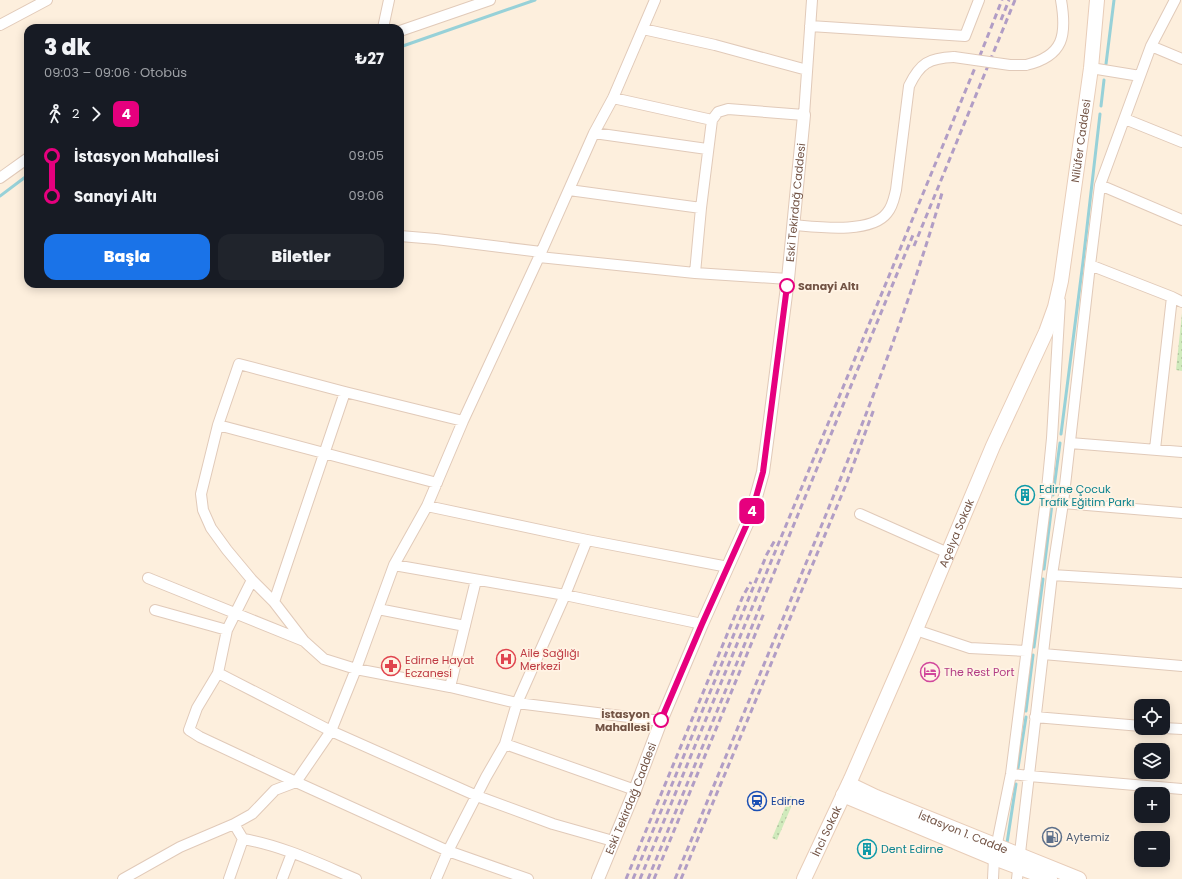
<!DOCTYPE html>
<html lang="tr">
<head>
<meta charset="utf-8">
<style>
  body { margin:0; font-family:Poppins,sans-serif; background:#20242c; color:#f1f3f6; height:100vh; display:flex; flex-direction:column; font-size:15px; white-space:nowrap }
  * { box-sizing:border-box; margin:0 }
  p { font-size:13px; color:#9ea1a6 }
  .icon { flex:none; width:22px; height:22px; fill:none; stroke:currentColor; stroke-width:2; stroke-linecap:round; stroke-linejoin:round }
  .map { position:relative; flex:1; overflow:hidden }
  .panel { position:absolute; left:24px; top:24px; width:380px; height:264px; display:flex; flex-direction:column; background:#171b24; border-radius:12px; box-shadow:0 2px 10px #0003 }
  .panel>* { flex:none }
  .badge { padding:0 8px; border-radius:6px; font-size:14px; line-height:26px }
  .tools { position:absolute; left:1134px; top:699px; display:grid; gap:8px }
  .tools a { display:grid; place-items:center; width:36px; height:36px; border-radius:8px; background:#171b24; box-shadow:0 2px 10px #0003; font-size:20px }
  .map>.badge { position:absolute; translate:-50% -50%; box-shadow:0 0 0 2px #fff }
  .legs { display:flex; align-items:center; gap:6px; height:44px; padding:0 20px; font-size:13px }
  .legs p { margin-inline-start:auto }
  .head { display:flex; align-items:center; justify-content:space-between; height:68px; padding:0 20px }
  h1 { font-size:22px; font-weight:800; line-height:30px }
  .primary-button { display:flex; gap:8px; margin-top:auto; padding:8px 20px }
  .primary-button a { flex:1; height:46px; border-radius:12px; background:#1a73e8; color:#fff; font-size:16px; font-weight:800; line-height:46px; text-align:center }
  .primary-button a+a { background:#20242c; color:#f1f3f6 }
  ul { padding:0 20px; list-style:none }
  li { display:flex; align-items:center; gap:14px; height:40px; font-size:15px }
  li i { display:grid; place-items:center; width:6px; height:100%; margin:0 5px; background:currentColor }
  li i::after { content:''; width:10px; height:10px; margin:-5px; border:3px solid; border-radius:50%; background:#171b24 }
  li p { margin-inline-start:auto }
  li:first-child i { background:linear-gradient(#0000 50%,currentColor 0) }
  li:last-child i { background:linear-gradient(currentColor 50%,#0000 0) }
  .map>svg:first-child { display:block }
</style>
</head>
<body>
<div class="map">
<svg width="1182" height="879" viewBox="0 0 1182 879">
  <defs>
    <pattern id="grass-dots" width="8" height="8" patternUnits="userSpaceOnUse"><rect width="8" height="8" fill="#d0eabc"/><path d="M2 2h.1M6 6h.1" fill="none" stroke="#adc09b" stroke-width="1.8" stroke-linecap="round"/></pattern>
  </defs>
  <rect width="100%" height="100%" fill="#fdefdd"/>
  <path fill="url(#grass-dots)" d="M1182 313V371L1176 370Z
    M790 796 795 798 777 840 772 838Z"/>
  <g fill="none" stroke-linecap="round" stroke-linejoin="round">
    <path stroke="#97d1d8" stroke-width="3" d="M400 47 535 0
      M1106 64 1114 0
      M1101 106 1104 80
      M0 196 28 175
      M1061 434 1083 262 1100 114
      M1053 495 1060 443
      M1044 569 1052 504
      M1034 647 1043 579
      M1026 711 1033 655
      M1018 768 1026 717
      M1007 843 1016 784"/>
    <defs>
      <path id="minor" d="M0 25 47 0
        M810 26 965 36 979 0
        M383 28 389 0
        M643 29 715 45 807 70
        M400 31 490 0
        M1151 46 1182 59
        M1026 65C1064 56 1067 35 1061 0
        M1091 68 1140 76
        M613 98 712 120
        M1125 119 1182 142
        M594 133 707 149
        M0 178 28 158
        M1100 185 1182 220
        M569 190 701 208
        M794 225C818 227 871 234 887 213 893 206 894 198 896 190L909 86C920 63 929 58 954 57
        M400 236 436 239 541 252
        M539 257 695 273 788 279
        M1090 265 1172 297 1182 302
        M695 273 701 208 712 120 718 112 728 109 804 115 812 0
        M463 421 345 392 239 364 218 425 201 494 203 510 211 528 227 550 252 580 274 602 304 641 324 659 356 669 450 687 517 703 661 721
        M218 425 437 483
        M1070 443 1182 452
        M1155 449 1172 297
        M1063 503 1182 513
        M427 506 587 540 728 567
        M860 514 948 553
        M394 565 565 595 702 624
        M1052 575 1182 583
        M148 578 304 641
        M252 580 227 630 218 673 197 708 189 730 200 737 296 782 448 851 528 879
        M274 602 345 392
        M378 609 465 626
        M155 610 227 630
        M916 630 970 648 1026 651
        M1043 654 1182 666
        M218 673 331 731 477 796 553 824 613 841
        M450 687 476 580
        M1035 717 1141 726
        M1163 728 1182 729
        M505 744 635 790
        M1011 774 1029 776 1182 789
        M234 824 243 839C281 845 320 864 356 879
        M123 879 180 847 234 824 252 814 275 790 296 782 331 731 356 669 394 565 427 506 463 421 539 257 594 133 613 98 655 0
        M229 879 243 839
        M282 879 292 853
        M436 879 448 851 486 777 505 744 517 703 565 595 587 540
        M993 879 994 858 1011 774 1046 499 1052 438 1060 301
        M1017 879 1052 575 1063 503 1090 265 1100 185 1151 46 1175 0"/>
      <g id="tertiary">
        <path id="s1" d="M598 879 635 790 661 721 702 624 751 515 763 472 769 427 788 279 804 115"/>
      </g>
      <g id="secondary">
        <path id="s2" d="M849 784 876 797 1079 879"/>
        <path d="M843 795 994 858 1050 879"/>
        <path id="s3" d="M804 879 851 779 909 646 993 446 1046 332 1055 307 1061 281 1091 68 1097 0"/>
      </g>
    </defs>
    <use href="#minor" stroke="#e1cab9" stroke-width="12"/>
    <use href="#tertiary" stroke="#e1cab9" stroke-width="14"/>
    <use href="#secondary" stroke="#e8cdb9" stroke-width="16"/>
    <use href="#minor" stroke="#fff" stroke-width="10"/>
    <use href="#tertiary" stroke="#fff" stroke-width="12"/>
    <use href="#secondary" stroke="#fff" stroke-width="14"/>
    <path stroke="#b19dc5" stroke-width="3" stroke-dasharray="6 4" stroke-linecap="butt" d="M1001 20 1009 0
      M914 246 1015 0
      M626 879 743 596 751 582
      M633 879 767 554 775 540
      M640 879 979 58 1002 0
      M648 879 913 235
      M654 879 764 613
      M675 879C716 781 756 683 797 585 850 457 903 327 942 193
      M681 879 845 487 874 409"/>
    <defs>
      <path id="minor-bridge" d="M954 57 1010 65H1026"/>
    </defs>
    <use href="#minor-bridge" stroke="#e1cab9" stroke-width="12" stroke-linecap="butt"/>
    <use href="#minor-bridge" stroke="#fff" stroke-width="10"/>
  </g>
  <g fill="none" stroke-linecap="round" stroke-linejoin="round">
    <defs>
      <path id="line-1" d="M661 720 702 624 751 515 763 472 787 286"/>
    </defs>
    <use href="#line-1" stroke="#fff" stroke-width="9"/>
    <use href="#line-1" stroke="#e6007e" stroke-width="6"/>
  </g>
  <defs>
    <symbol id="building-ring" viewBox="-11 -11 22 22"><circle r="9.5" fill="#fff3e4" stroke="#0f9aa8" stroke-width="1.5"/><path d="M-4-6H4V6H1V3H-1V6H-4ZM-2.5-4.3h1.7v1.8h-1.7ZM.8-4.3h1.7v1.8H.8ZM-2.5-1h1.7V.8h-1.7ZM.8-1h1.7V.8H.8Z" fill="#0f9aa8"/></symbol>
    <symbol id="hospital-ring" viewBox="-11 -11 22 22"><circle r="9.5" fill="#fff3e4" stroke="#e0444e" stroke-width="1.5"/><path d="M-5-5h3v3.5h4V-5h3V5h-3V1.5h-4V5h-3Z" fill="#e0444e"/></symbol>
    <symbol id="pharmacy-ring" viewBox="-11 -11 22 22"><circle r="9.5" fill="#fff3e4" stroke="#e0444e" stroke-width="1.5"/><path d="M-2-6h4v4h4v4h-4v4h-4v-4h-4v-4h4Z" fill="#e0444e"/></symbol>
    <symbol id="hotel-ring" viewBox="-11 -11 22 22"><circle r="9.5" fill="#fff3e4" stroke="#d1479c" stroke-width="1.5"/><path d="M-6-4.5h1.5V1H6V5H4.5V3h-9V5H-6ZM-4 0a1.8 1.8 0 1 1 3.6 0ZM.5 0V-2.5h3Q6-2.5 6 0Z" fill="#d1479c"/></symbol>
    <symbol id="station-ring" viewBox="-11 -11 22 22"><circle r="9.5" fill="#fff3e4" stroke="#1a4fb4" stroke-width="1.5"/><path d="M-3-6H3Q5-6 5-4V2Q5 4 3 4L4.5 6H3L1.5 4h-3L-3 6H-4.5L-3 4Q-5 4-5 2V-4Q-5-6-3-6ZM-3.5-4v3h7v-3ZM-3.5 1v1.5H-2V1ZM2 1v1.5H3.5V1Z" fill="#1a4fb4"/></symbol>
    <symbol id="fuel-ring" viewBox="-11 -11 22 22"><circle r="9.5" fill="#fff3e4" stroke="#5c6f8a" stroke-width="1.5"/><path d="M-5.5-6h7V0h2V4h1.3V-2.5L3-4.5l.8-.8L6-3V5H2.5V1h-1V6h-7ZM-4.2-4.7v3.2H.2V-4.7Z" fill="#5c6f8a"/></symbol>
  </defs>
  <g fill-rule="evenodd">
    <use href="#building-ring" x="1014" y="484" width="22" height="22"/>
    <use href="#hospital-ring" x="495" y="648" width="22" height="22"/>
    <use href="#pharmacy-ring" x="380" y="655" width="22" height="22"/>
    <use href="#hotel-ring" x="919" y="661" width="22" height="22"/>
    <use href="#station-ring" x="746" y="790" width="22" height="22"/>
    <use href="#fuel-ring" x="1041" y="826" width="22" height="22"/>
    <use href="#building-ring" x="856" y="838" width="22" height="22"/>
  </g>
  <g fill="#fff" stroke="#e6007e" stroke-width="2">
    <circle cx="787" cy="286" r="7"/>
    <circle cx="661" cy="720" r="7"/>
  </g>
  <g text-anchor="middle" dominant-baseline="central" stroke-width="3.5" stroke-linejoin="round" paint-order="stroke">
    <g font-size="11" fill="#735445" stroke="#fff3e4">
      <text stroke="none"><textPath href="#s3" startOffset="793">Nilüfer Caddesi</textPath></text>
      <text stroke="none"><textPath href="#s1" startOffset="711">Eski Tekirdağ Caddesi</textPath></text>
      <text stroke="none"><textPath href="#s3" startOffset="378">Açelya Sokak</textPath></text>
      <text stroke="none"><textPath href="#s1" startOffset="87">Eski Tekirdağ Caddesi</textPath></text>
      <text stroke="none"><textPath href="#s3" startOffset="53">İnci Sokak</textPath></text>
      <text stroke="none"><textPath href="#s2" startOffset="124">İstasyon 1. Cadde</textPath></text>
    </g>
    <g font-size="11" font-weight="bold" fill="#735445" stroke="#fff3e4" text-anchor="start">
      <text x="798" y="286">Sanayi Altı</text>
      <text x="650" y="714" text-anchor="end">İstasyon<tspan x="650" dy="13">Mahallesi</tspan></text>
    </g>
    <g font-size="11" fill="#0d838f" stroke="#fff3e4" text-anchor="start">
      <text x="1039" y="489">Edirne Çocuk<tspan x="1039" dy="13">Trafik Eğitim Parkı</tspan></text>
      <text x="881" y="849">Dent Edirne</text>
    </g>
    <g font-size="11" fill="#be3a42" stroke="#fff3e4" text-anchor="start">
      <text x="520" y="653">Aile Sağlığı<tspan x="520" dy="13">Merkezi</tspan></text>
      <text x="405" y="660">Edirne Hayat<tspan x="405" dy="13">Eczanesi</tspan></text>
    </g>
    <g font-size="11" fill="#b23c85" stroke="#fff3e4" text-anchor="start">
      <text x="944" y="672">The Rest Port</text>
    </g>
    <g font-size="11" fill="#164399" stroke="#fff3e4" text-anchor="start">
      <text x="771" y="801">Edirne</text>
    </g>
    <g font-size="11" fill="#4e5e75" stroke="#fff3e4" text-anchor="start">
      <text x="1066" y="837">Aytemiz</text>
    </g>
  </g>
</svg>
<div class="tools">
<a><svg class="icon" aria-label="locate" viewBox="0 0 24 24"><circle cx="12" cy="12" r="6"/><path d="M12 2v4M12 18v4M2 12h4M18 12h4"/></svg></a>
<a><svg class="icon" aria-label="layers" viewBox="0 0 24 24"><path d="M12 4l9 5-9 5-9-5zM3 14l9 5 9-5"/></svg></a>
<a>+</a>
<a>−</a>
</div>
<b class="badge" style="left:752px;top:511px;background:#e6007e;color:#fff">4</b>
<section class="panel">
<div class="head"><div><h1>3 dk</h1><p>09:03 – 09:06 · Otobüs</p></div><b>₺27</b></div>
<div class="legs"><svg class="icon" aria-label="walk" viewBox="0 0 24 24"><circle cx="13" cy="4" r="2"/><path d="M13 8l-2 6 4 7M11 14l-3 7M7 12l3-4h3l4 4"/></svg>2<svg class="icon" aria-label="forward" viewBox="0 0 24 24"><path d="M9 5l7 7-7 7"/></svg><b class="badge" style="background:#e6007e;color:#fff">4</b></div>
<ul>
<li><i style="color:#e6007e"></i><b>İstasyon Mahallesi</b><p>09:05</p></li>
<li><i style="color:#e6007e"></i><b>Sanayi Altı</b><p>09:06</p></li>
</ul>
<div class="primary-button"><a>Başla</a><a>Biletler</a></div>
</section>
</div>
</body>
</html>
